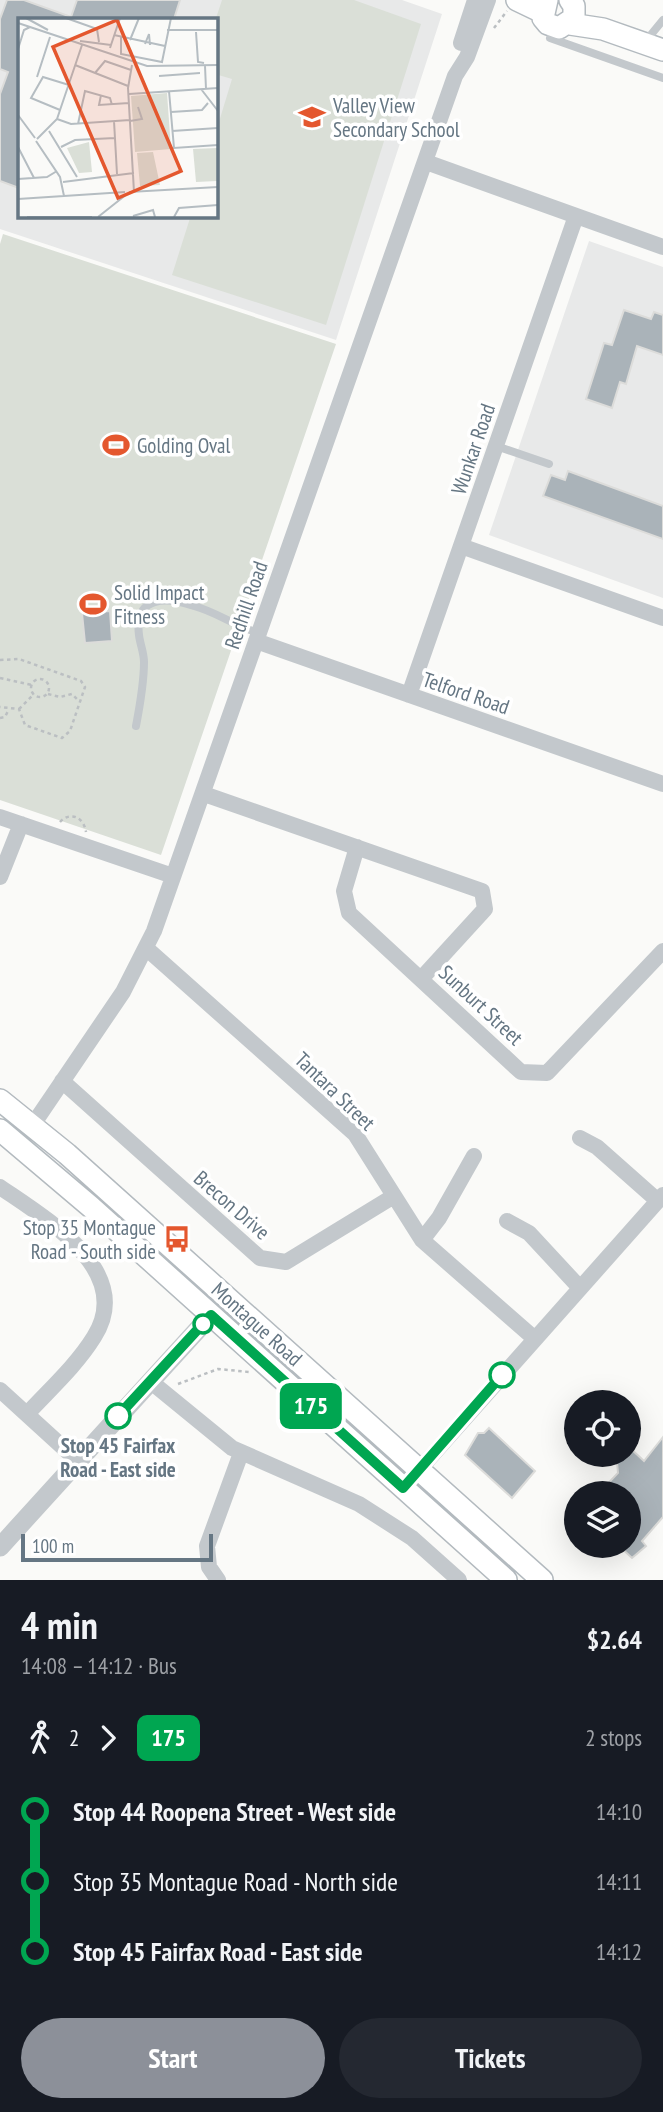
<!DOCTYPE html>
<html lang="en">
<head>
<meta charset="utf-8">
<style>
  body { margin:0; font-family:"PT Sans Narrow",sans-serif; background:#242831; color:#f1f3f6; height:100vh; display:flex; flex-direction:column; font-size:26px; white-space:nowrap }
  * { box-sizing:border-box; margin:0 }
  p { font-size:23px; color:#9ea1a6 }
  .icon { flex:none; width:38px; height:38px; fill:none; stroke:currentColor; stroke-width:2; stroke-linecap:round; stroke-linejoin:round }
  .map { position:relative; height:1580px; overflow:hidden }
  .sheet { display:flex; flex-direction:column; background:#171b24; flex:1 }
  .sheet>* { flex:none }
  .badge { padding:0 14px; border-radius:10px; font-size:24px; line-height:46px }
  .tools { position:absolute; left:564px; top:1390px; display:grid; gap:14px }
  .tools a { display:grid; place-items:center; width:77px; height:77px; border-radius:50%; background:#171b24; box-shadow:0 7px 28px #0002; font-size:35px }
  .scale { position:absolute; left:21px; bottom:18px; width:192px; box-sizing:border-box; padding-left:7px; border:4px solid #657683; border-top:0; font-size:19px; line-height:24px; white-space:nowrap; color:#657683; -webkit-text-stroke:5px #fff; paint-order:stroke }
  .map>.badge { position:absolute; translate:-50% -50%; box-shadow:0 0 0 4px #fff }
  .legs { display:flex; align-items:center; gap:10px; height:77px; padding:0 21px; font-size:23px }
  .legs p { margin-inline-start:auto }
  .overview { display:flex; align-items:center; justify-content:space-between; height:119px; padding:0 21px }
  h1 { font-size:38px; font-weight:700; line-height:52px }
  .action { display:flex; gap:14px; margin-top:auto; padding:14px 21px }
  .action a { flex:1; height:80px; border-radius:42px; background:#8c9099; color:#fff; font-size:28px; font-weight:700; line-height:80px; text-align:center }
  .action a+a { background:#242831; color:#f1f3f6 }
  ul { padding:0 21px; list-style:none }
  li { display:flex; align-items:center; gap:24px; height:70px; font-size:26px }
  li i { display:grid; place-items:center; width:10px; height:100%; margin:0 9px; background:currentColor }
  li i::after { content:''; width:18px; height:18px; margin:-9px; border:5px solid; border-radius:50%; background:#171b24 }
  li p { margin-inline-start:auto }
  li:first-child i { background:linear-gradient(#0000 50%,currentColor 0) }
  li:last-child i { background:linear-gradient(currentColor 50%,#0000 0) }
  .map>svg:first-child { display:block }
</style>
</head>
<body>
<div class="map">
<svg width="663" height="1580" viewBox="0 0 663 1580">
  <rect width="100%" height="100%" fill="#fafaf8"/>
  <path fill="#e8e9e9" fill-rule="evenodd" d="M0 0H402L442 14 336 340 0 229ZM19 19H215V215H19Z
    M589 241 663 267V598L489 535Z"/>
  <path fill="#dadfd7" d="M222 0H354L421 24 326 325 172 275 191 215H215V135L232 79 215 74V21Z
    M3 234 336 344 161 855 0 800V244Z"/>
  <path fill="#aab3b9" stroke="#dcdcda" stroke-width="2" d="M7 0H24L71 17 77 0H180L174 19H19V188L0 181V94L8 72 0 69V19Z
    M624 310 651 319 654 312 663 315V355L637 346 626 384 620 382 612 408 586 399 604 343 612 345Z
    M568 471 663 506V539L543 496 551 475 565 480Z
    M110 611 112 641 85 643 82 613Z
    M489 1428 535 1471 512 1498 465 1455 478 1433H484Z
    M663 1437V1517L642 1541 646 1546 632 1558 618 1545H628V1493H599L618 1473 617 1462 628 1454 630 1448 644 1461Z"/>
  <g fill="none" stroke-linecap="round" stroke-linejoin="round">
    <defs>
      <path id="secondary" d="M517 0 542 12
        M547 0 543 18 548 24 559 28 574 18V6L570 0
        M570 24 603 29 663 50
        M0 1100 67 1154 542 1580
        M0 1130 91 1207 506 1580"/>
    </defs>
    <use href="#secondary" stroke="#b3babf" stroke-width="24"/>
    <path stroke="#bbbfc2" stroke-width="2.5" stroke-dasharray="3.5 3.5" stroke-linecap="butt" d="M494 28 507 11
      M0 660 19 659 81 681 85 687 70 731 62 738 25 725 19 709 0 707
      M0 678 32 685
      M31 688a9 9 0 1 1 18 0a9 9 0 1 1-18 0Z
      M48 694 60 697 72 694 79 701
      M19 709 34 694
      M0 718 5 717 8 711
      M60 822C70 811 84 817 86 832
      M178 1384 218 1369 249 1372"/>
    <path stroke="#c3c8cc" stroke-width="8" d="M550 38 663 78
      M645 42 663 20
      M496 446 549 464
      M136 726C140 705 144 684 144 662 144 653 140 644 139 635 134 595 167 597 194 606 217 612 236 627 259 633"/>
    <path stroke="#c3c8cc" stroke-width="16" d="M461 43 475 0
      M426 162 663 247
      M461 546 663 618
      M256 641 663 784
      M409 695 576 216
      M204 794 482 891 485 909 421 979
      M0 817 173 876
      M357 847 344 891 349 913 521 1072 547 1073 663 951
      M0 877 21 824
      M146 948 355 1134 422 1240 535 1339
      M62 1081 260 1258 286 1262 394 1196
      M32 1126 123 992 154 931 455 76 467 57 488 0
      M580 1138 597 1147 658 1201
      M0 1187C45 1218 136 1271 94 1337 76 1366 49 1390 27 1414
      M507 1221 529 1233 580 1288
      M422 1240 439 1218 474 1156
      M150 1381 232 1448 359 1504 412 1538 459 1580
      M0 1390 78 1461
      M403 1488 663 1195
      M218 1580 209 1567 207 1546 241 1453"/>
    <path stroke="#c3c8cc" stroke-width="19" d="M0 1547 211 1315"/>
    <use href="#secondary" stroke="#fff" stroke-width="21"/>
  </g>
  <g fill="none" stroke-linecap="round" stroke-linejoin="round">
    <defs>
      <path id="line-1" d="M118 1416 211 1315 403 1488 502 1375"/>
    </defs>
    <use href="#line-1" stroke="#fff" stroke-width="16"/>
    <use href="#line-1" stroke="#00a651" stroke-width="10"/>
  </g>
  <defs>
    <symbol id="school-bare" viewBox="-9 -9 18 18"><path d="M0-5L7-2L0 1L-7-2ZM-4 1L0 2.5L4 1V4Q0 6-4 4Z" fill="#e4572e" stroke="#fff" stroke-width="2.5" paint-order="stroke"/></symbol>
    <symbol id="stadium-bare" viewBox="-9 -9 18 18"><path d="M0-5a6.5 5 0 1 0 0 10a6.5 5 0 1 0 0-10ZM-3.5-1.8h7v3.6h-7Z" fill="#e4572e" stroke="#fff" stroke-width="2.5" paint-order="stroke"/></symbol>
    <symbol id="bus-bare" viewBox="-9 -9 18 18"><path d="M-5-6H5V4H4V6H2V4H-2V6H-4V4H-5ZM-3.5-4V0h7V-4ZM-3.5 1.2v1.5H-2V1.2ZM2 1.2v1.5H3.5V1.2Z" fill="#e4572e" stroke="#fff" stroke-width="2.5" paint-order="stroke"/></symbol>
  </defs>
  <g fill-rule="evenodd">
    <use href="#school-bare" x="293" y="98" width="38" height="38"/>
    <use href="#stadium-bare" x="97" y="426" width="38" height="38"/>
    <use href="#stadium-bare" x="74" y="585" width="38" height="38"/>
    <use href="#bus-bare" x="158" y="1220" width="38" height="38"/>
  </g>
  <g fill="#fff" stroke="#00a651" stroke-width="3.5">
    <circle cx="203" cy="1324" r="9"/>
    <circle cx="502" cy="1375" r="12"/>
    <circle cx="118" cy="1416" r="12"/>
  </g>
  <g text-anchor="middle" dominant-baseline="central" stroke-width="7" stroke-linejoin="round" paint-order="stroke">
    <g font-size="21" fill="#657683" stroke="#fff" text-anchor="start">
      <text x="333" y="105">Valley View<tspan x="333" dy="24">Secondary School</tspan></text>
      <text x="137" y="445">Golding Oval</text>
      <text x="114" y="592">Solid Impact<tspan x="114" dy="24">Fitness</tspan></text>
      <text x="156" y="1227" text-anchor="end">Stop 35 Montague<tspan x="156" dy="24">Road - South side</tspan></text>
    </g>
    <g font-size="21" fill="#657683" stroke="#fff">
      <text transform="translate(473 449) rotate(-71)">Wunkar Road</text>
      <text transform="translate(246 605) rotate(-71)">Redhill Road</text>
      <text transform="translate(466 693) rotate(19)">Telford Road</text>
      <text transform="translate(481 1005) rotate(43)">Sunburt Street</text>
      <text transform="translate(335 1091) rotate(44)">Tantara Street</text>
      <text transform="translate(232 1205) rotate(41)">Brecon Drive</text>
      <text transform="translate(257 1324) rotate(42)">Montague Road</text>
    </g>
    <g font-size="21" font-weight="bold" fill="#657683" stroke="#fff">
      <text x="118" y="1445">Stop 45 Fairfax<tspan x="118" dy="24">Road - East side</tspan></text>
    </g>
  </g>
  <g transform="translate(18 18)">
    <rect width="200" height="200" fill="#fafaf8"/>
    <path d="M149 75 153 131 117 134 113 78ZM71 124 74 154 61 155 49 130ZM199 130V163L178 164 175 131ZM135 134 142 167 122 168 119 135Z" fill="#dadfd7"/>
    <path fill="none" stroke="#b5bdc2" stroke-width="2" d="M8 0 30 12M48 0 79 11 81 24M0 5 129 48 200 47M149 12H200M178 14 180 44 186 45M96 17 147 28M103 19V36L144 44 153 0M112 22 121 0M62 23 93 27M127 26 131 16 132 27M92 30 102 0M0 31 6 12 12 9M57 47 110 68M114 47 110 70 116 174M187 48 188 71M77 55 87 43 113 52M141 58 182 55M19 59 32 19M183 71 200 93M151 73 156 130 200 127M111 76 200 70M83 77 81 87 111 85M42 92 13 80 25 59 51 67M153 94 184 92 190 85M0 97 17 120M39 101 53 106 112 102M96 103 99 156M112 103 124 101 120 89M60 106 67 73 92 80 94 87M31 113 59 159M154 113 200 110M19 121 39 101 64 27M18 123 42 159 46 178M0 129 16 160M43 129 57 122 97 120M0 161 29 159 39 153M45 164 116 155M111 174 200 169M0 181 107 174M115 198 135 192 137 199M9 199H74M80 199 109 176M156 199 161 190 200 187"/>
    <path fill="#e4572e" fill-opacity="0.15" stroke="#e4572e" stroke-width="3.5" d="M99 2 163 153 100 180 35 29Z"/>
    <rect width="200" height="200" fill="none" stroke="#657683" stroke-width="3.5"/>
  </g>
</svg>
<div class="tools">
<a><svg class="icon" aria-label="locate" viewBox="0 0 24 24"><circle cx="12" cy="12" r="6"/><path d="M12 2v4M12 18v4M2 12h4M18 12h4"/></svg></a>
<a><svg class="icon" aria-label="layers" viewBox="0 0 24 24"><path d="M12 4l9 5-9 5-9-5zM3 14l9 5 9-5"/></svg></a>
</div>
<div class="scale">100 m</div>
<b class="badge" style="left:311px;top:1406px;background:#00a651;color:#fff">175</b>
</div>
<section class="sheet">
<div class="overview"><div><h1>4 min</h1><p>14:08 – 14:12 · Bus</p></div><b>$2.64</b></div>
<div class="legs"><svg class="icon" aria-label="walk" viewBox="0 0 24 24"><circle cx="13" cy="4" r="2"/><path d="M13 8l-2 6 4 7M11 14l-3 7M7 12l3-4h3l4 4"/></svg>2<svg class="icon" aria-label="forward" viewBox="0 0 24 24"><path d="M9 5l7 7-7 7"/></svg><b class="badge" style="background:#00a651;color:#fff">175</b><p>2 stops</p></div>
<ul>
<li><i style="color:#00a651"></i><b>Stop 44 Roopena Street - West side</b><p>14:10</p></li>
<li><i style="color:#00a651"></i><span>Stop 35 Montague Road - North side</span><p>14:11</p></li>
<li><i style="color:#00a651"></i><b>Stop 45 Fairfax Road - East side</b><p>14:12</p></li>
</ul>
<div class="action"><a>Start</a><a>Tickets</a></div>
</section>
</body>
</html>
